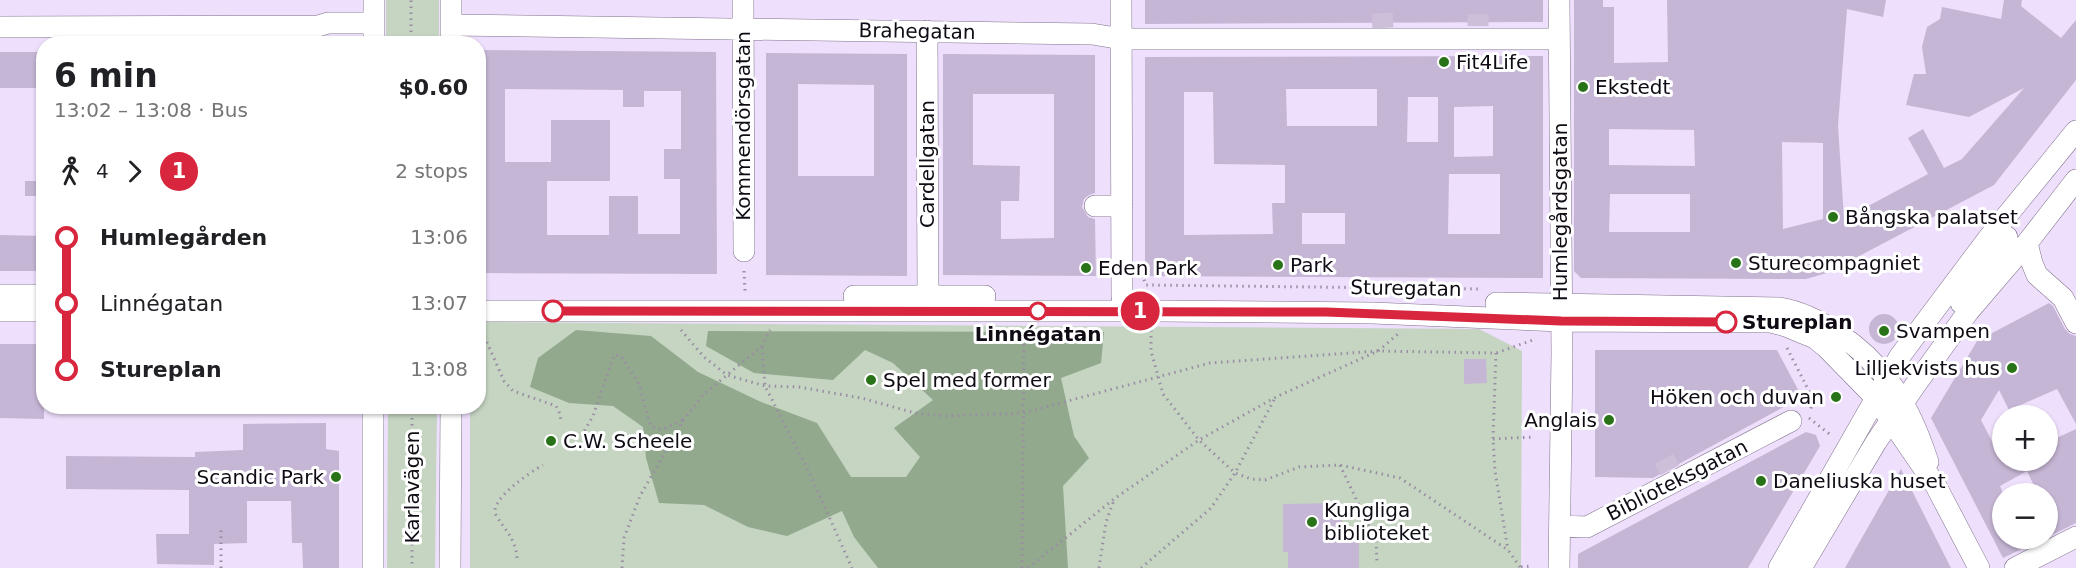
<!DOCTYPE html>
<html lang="en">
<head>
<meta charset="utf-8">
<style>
  body { margin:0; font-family:"DejaVu Sans",sans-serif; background:#f6f6f6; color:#202124; height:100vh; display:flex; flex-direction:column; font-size:22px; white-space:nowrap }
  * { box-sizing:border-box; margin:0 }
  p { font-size:20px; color:#757577 }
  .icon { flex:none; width:33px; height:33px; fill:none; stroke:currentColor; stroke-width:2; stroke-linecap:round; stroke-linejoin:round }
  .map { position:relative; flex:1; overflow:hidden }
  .drawer { position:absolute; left:36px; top:36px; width:450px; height:378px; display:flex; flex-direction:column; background:#fff; border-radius:24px; box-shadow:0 2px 4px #0004 }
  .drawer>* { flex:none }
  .badge { padding:0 12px; border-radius:20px; font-size:21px; line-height:39px }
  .tools { position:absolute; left:1992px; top:405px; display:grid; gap:12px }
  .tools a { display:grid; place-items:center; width:66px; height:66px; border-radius:50%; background:#fff; box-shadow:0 2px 4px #0004; font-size:30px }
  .map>.badge { position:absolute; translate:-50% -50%; box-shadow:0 0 0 3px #fff }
  .legs { display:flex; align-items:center; gap:9px; height:66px; padding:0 18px; font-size:20px }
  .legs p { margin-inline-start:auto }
  .headline { display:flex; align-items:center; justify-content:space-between; height:102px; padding:0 18px }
  h1 { font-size:33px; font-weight:700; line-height:45px }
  ul { padding:0 18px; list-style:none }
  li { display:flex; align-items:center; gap:21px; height:66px; font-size:22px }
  li i { display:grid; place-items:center; width:9px; height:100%; margin:0 8px; background:currentColor }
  li i::after { content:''; width:15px; height:15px; margin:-8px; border:4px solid; border-radius:50%; background:#fff }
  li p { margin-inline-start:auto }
  li:first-child i { background:linear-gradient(#0000 50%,currentColor 0) }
  li:last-child i { background:linear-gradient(currentColor 50%,#0000 0) }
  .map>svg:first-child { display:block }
</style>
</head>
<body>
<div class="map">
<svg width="2076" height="568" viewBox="0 0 2076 568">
  <rect width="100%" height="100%" fill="#eedffc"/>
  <path fill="#c5d5c2" d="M386 0H439V43H386Z
    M483 322 1479 329 1522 351 1521 568H470V407L478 406 479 325Z
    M388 407H437L435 568H387Z"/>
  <path fill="#92a98e" d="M576 330 651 336 698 372 759 401 817 423 851 477H906L920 457 894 428 933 400 893 363 865 350 833 380 754 373 706 346 708 331 1104 332 1101 363 1061 378 1074 436 1089 458 1063 486 1068 568H878L854 537 842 511 787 536 748 527 704 505 659 503 646 458 643 427 613 406 569 403 530 387 538 358Z"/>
  <path fill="#c6b6d5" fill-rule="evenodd" d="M1145 0H1543V22L1145 24Z
    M1574 0H1603V7H1614V63L1668 62 1667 0H1886L1883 17 1847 9 1838 125 1844 219 1928 174 1908 138 1923 129 1944 168 1962 159 2024 88 1969 117 1906 105 1914 74H1926L1922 47 1927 27 1940 19 1942 7 2001 19 2004 0H2022L2021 6 2061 38 2076 20V80L1994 185 1827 273 1806 279 1581 278 1574 271ZM1609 129 1694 130 1695 166 1609 165ZM1782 142 1823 143V219L1783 229ZM1610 194H1690V232H1609Z
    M478 50 716 52 717 274 478 273ZM505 89 623 90V107H644V91H681V149H664V179H680V234H638V196H609V235H547V181H610V120H551V162H505Z
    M0 52H44V88H0Z
    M766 53 907 54V276L766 275ZM798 84 874 85V176H798Z
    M943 54 1095 55V193L1089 195 1084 199 1082 207 1088 217 1095 219 1096 276 943 275ZM973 94H1054V238L1001 239V201H1019L1020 166 973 165Z
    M1543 56V278L1145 276V57ZM1286 89H1377V126H1287ZM1184 92H1213L1214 164 1285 165V203H1272L1273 234 1184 235ZM1408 97H1438V142H1407ZM1493 106V156L1454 157V107ZM1449 174H1500V234H1448ZM1302 213H1345V244H1302Z
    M25 181H44V196H25Z
    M0 235 44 236V271H0Z
    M2049 303 2053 306 2065 329 2070 334 2076 336V424L2057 389 2009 410 1999 390 1981 420 1997 451 2002 448V460H2048V442L2076 429V523L2048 537V494H2038L2027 471 2000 486 2002 491V538H2044L2003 558 1931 418 1977 341Z
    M1869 329a15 15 0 1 1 30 0a15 15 0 1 1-30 0Z
    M0 344H44V419L0 418Z
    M1595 350H1777L1802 397 1653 478 1595 477Z
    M1464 359H1486L1487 383 1464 384Z
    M326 423V449L339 451V568H303L302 543H292L291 501H247V543L214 544V565L157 564 156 534H189V490L66 489V456L195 457V452L243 450V424Z
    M1806 432 1816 435 1820 446 1748 568H1578V554Z
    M1901 469 1951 568H1845L1855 550Z
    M1342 503V539H1359V568H1288V552H1283V504Z"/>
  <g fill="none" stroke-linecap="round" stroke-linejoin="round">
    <path stroke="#cdbfd9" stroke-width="21" stroke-dasharray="21 10" stroke-linecap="butt" d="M1382 13 1383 28
      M1478 26V14
      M1664 459 1670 470"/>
    <defs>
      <path id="minor" d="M451 0V44
        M743 0 744 251
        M1121 0 1122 297
        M1559 0 1562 353 1559 568
        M451 25 1092 34 1122 39H1559
        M0 27 318 26 328 23H374
        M927 31 928 296
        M374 44V0
        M1095 206H1122
        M2027 243 2032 263 2037 275 2063 298 2076 323
        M0 295H44
        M854 296H985
        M1496 303 1780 308C1818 314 1864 348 1887 379 1906 403 1919 434 1928 462
        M1961 303 2007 237
        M0 311H44
        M478 311H1161L1373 313 1561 321 1771 322 1786 326 1815 338 1826 347 1875 397 1936 486 1979 568
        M373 406V568
        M1560 526 1587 527 1791 421
        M450 568 451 406
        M1779 568 1900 356 1987 240 2076 131
        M1801 568 1876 442 1916 384 1968 312 2027 243 2076 180
        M2015 568 2076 537"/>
    </defs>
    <use href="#minor" stroke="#7f718b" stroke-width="22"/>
    <path stroke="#998da3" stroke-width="3" stroke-dasharray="1.5 4.5" stroke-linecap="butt" d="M411 44V0
      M744 271 745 291
      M1142 274 1146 285 1482 289
      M681 330 704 357 727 375 765 386 799 387 861 398 915 413 946 416 1023 413 1210 363 1378 351 1496 353 1533 340
      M1151 330V351L1163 394 1199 440 1235 473 1251 479 1265 480 1299 467 1340 465 1400 478 1508 550 1520 567
      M482 331 504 381 513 391 556 406 560 414 561 422
      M762 347 765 386 809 472 852 568
      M1787 348 1814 401 1809 412
      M1496 353 1493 439 1495 471 1508 550
      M412 406V568
      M1809 418 1832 436
      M575 436 582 435 593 416 614 355 621 356 639 384 650 424 656 429H663L683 420
      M1493 439 1533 437
      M1340 465 1376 541 1377 563
      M517 558C515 537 505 531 496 515 488 500 532 471 543 465
      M1521 567 1532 566
      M221 568V526
      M622 568 624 538 640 496 684 419 704 394 762 346 770 330
      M1022 568 1024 330
      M1028 568 1114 499 1199 440 1276 397 1378 351 1398 334
      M1099 568 1106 522 1114 500
      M1141 568 1211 508 1235 473 1275 398"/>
    <use href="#minor" stroke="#fff" stroke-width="21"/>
  </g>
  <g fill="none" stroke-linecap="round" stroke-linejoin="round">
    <defs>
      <path id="line-1" d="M553 311 1326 312 1561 321 1726 322"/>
    </defs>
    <use href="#line-1" stroke="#fff" stroke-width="14"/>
    <use href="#line-1" stroke="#d7263d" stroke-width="9"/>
  </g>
  <g fill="#287317" stroke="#fff" stroke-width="2">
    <circle cx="1444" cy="62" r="6"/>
    <circle cx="1583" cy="87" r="6"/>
    <circle cx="1833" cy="217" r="6"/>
    <circle cx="1736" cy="263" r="6"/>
    <circle cx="1278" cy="265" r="6"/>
    <circle cx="1086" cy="268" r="6"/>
    <circle cx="1884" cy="331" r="6"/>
    <circle cx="2012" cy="368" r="6"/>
    <circle cx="871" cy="380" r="6"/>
    <circle cx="1836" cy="397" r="6"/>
    <circle cx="1609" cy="420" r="6"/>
    <circle cx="551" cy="441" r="6"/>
    <circle cx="336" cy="477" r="6"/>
    <circle cx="1761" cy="481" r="6"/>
    <circle cx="1312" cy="522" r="6"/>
  </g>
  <g fill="#fff" stroke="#d7263d" stroke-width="3">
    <circle cx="553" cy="311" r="10"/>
    <circle cx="1038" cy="311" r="8"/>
    <circle cx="1726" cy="322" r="10"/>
  </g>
  <g text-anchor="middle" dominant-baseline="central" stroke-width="6" stroke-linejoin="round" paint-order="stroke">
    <g font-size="20" fill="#0f0a14" stroke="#fff">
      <text transform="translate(917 31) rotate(1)">Brahegatan</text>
      <text transform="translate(743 126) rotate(-90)">Kommendörsgatan</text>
      <text transform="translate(927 164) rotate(-90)">Cardellgatan</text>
      <text transform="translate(1560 212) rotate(-90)">Humlegårdsgatan</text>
      <text transform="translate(1406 288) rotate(1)">Sturegatan</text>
      <text transform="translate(1677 480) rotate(-27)">Biblioteksgatan</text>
      <text transform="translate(412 487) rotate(-90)">Karlavägen</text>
    </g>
    <g font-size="20" fill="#0f0a14" stroke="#fff" text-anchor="start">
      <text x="1456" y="62">Fit4Life</text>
      <text x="1595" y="87">Ekstedt</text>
      <text x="1845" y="217">Bångska palatset</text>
      <text x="1748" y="263">Sturecompagniet</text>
      <text x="1290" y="265">Park</text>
      <text x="1098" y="268">Eden Park</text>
      <text x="1896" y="331">Svampen</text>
      <text x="2000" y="368" text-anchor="end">Lilljekvists hus</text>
      <text x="883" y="380">Spel med former</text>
      <text x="1824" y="397" text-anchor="end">Höken och duvan</text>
      <text x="1597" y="420" text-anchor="end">Anglais</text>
      <text x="563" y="441">C.W. Scheele</text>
      <text x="324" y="477" text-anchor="end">Scandic Park</text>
      <text x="1773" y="481">Daneliuska huset</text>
      <text x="1324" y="510">Kungliga<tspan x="1324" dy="23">biblioteket</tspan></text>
    </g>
    <g font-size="20" font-weight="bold" fill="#0f0a14" stroke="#fff" text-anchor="start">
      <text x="1742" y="322">Stureplan</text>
      <text x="1038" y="334" text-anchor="middle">Linnégatan</text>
    </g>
  </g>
</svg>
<div class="tools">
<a>+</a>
<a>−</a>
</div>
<b class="badge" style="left:1140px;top:311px;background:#d7263d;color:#fff">1</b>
<section class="drawer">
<div class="headline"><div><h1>6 min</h1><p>13:02 – 13:08 · Bus</p></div><b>$0.60</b></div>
<div class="legs"><svg class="icon" aria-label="walk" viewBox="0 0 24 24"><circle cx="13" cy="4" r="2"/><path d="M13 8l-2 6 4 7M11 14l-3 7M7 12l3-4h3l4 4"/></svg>4<svg class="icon" aria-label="forward" viewBox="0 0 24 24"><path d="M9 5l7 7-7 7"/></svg><b class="badge" style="background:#d7263d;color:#fff">1</b><p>2 stops</p></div>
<ul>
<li><i style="color:#d7263d"></i><b>Humlegården</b><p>13:06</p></li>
<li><i style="color:#d7263d"></i><span>Linnégatan</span><p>13:07</p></li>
<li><i style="color:#d7263d"></i><b>Stureplan</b><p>13:08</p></li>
</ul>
</section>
</div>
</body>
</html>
